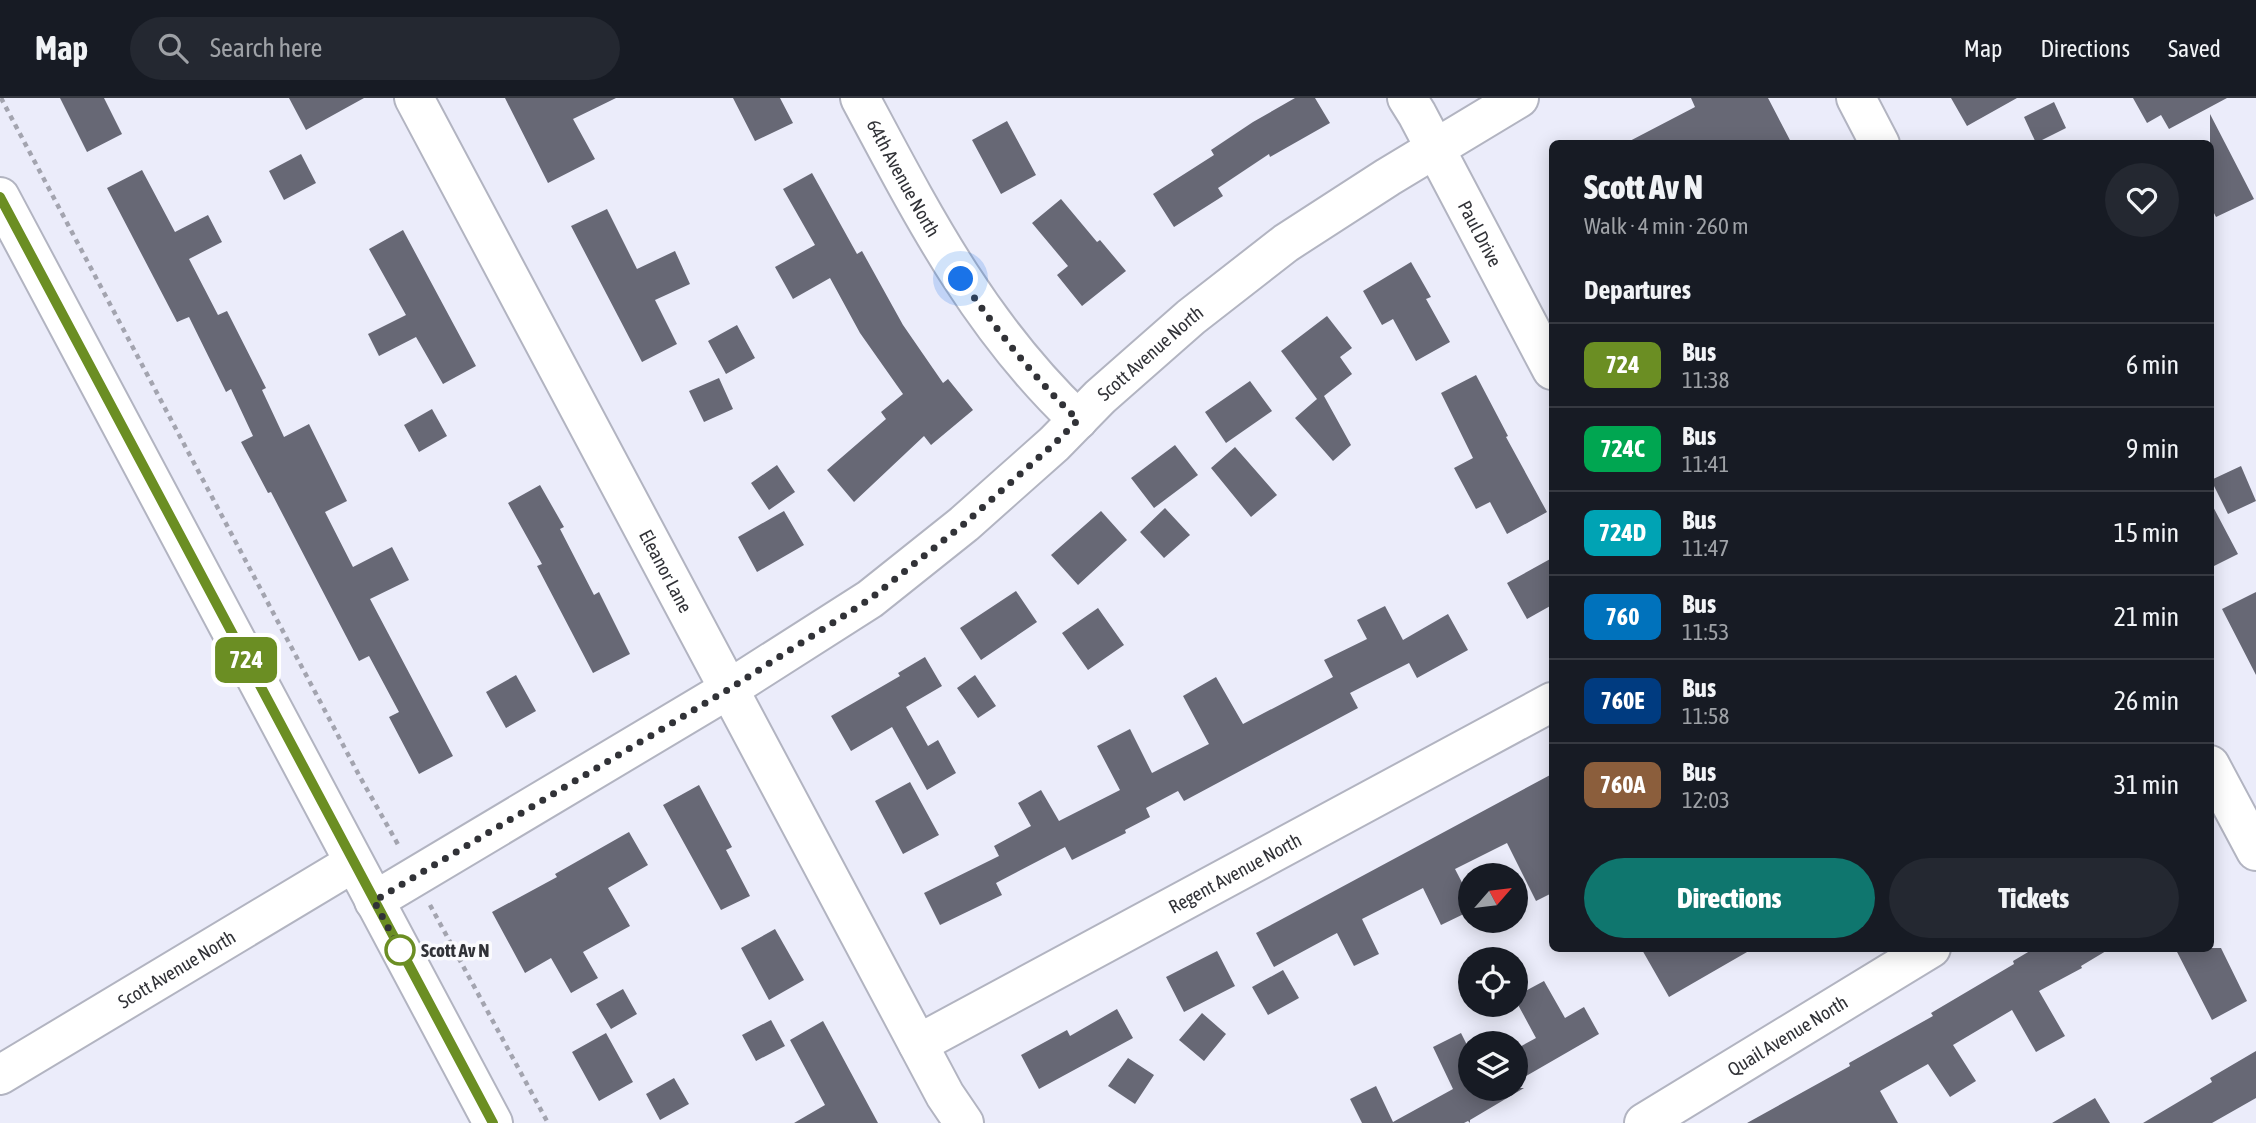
<!DOCTYPE html>
<html lang="en">
<head>
<meta charset="utf-8">
<style>
  body { margin:0; font-family:"Asap Condensed",sans-serif; background:#242831; color:#f1f3f6; height:100vh; display:flex; flex-direction:column; font-size:26px; white-space:nowrap }
  * { box-sizing:border-box; margin:0 }
  p { font-size:23px; color:#9ea1a6 }
  .icon { flex:none; width:38px; height:38px; fill:none; stroke:currentColor; stroke-width:2; stroke-linecap:round; stroke-linejoin:round }
  .map { position:relative; flex:1; overflow:hidden }
  .panel { position:absolute; left:1549px; top:42px; width:665px; height:812px; display:flex; flex-direction:column; background:#171b24; border-radius:10px; box-shadow:0 4px 18px #0003 }
  .panel>* { flex:none }
  .badge { padding:0 14px; border-radius:10px; font-size:24px; line-height:46px }
  .needle { width:46px; rotate:62deg }
  .buttons { position:absolute; left:1458px; top:765px; display:grid; gap:14px }
  .buttons a { display:grid; place-items:center; width:70px; height:70px; border-radius:50%; background:#171b24; box-shadow:0 4px 18px #0003; font-size:35px }
  .you { position:absolute; width:35px; height:35px; margin:-18px; border:5px solid #fff; border-radius:50%; background:#1a73e8; box-shadow:0 0 0 10px #1a73e833 }
  .map>.badge { position:absolute; translate:-50% -50%; box-shadow:0 0 0 4px #fff }
  h2 { padding:0 35px; font-size:26px; line-height:63px }
  .round { display:grid; place-items:center; flex:none; width:74px; height:74px; border-radius:37px; background:#242831 }
  .head { display:flex; align-items:center; justify-content:space-between; height:119px; padding:0 35px }
  h1 { font-size:33px; font-weight:800; line-height:52px }
  .cta { display:flex; gap:14px; margin-top:auto; padding:14px 35px }
  .cta a { flex:1; height:80px; border-radius:42px; background:#0f766e; color:#fff; font-size:28px; font-weight:800; line-height:80px; text-align:center }
  .cta a+a { background:#242831; color:#f1f3f6 }
  ul { padding:0; list-style:none }
  li { display:flex; align-items:center; gap:21px; height:84px; padding:0 35px; border-top:2px solid #363941 }
  li div { flex:1 }
  li b { display:block; font-size:26px }
  li em { font-style:normal }
  li .badge { min-width:77px; font-weight:700; text-align:center }
  header { display:flex; align-items:center; gap:42px; box-sizing:border-box; height:98px; padding:0 35px; background:#171b24; border-bottom:2px solid #363941 }
  header strong { font-size:33px }
  nav { display:flex; gap:38px; margin-inline-start:auto; font-size:24px }
  .search { width:490px; height:63px; background:#242831; display:flex; align-items:center; gap:18px; box-sizing:border-box; padding:0 24px; border-radius:38px; color:#9ea1a6; font-size:26px }
  .map>svg:first-child { display:block }
</style>
</head>
<body>
<header>
<strong>Map</strong>
<div class="search"><svg class="icon" aria-label="search" viewBox="0 0 24 24"><circle cx="10" cy="10" r="6"/><path d="M15 15l6 6"/></svg>Search here</div>
<nav><a>Map</a><a>Directions</a><a>Saved</a></nav>
</header>
<div class="map">
<svg width="2256" height="1025" viewBox="0 0 2256 1025">
  <rect width="100%" height="100%" fill="#ebecfa"/>
  <path fill="#676875" d="M60 0H104L122 36 87 54Z
    M289 0H364L306 32Z
    M505 0H616L573 21 595 61 548 85Z
    M733 0H780L793 25 755 43Z
    M1295 0H1315L1330 25 1270 59 1269 56 1218 90 1223 98 1174 129 1153 96 1214 57 1211 52 1253 24Z
    M1691 0H1768L1792 46H1624L1695 9Z
    M1951 0H2017L1967 28Z
    M2133 0H2227L2169 31 2161 17 2147 25Z
    M2054 4 2066 30 2036 45 2024 19Z
    M2210 16 2254 101 2216 119 2210 107Z
    M1007 23 1036 77 1001 96 972 42Z
    M301 56 316 85 284 102 269 73Z
    M142 72 175 134 208 117 222 144 189 161 218 217 227 213 266 290 262 292 284 339 309 326 347 403 325 414 353 469 392 449 409 482 370 501 453 658 419 676 389 619 399 614 369 558 359 563 271 394 268 395 241 344 253 338 231 291 226 294 189 219 177 224 107 90Z
    M812 75 857 156 862 153 903 227 943 285 948 281 973 312 931 347 924 338 854 404 827 372 886 321 881 314 903 296 860 235 830 180 793 201 775 169 815 147 783 91Z
    M1061 101 1097 144 1100 142 1126 173 1082 208 1057 177 1068 168 1032 125Z
    M607 111 637 171 675 153 690 186 655 202 677 246 642 264 571 128Z
    M403 132 476 268 443 286 416 239 379 258 368 236 406 217 369 151Z
    M1411 164 1431 199 1426 201 1450 244 1416 263 1393 221 1382 227 1363 193Z
    M1327 218 1352 250 1340 259 1352 276 1324 298 1351 347 1333 363 1295 320 1317 301 1281 253Z
    M737 227 755 260 726 276 708 243Z
    M1476 277 1508 338 1506 339 1547 414 1507 436 1490 404 1476 411 1454 370 1473 360 1441 295Z
    M719 280 733 311 704 324 689 293Z
    M1250 283 1272 313 1226 345 1205 314Z
    M432 311 447 338 419 354 404 327Z
    M1175 347 1198 377 1154 410 1131 380Z
    M1235 349 1277 397 1251 419 1211 370Z
    M777 367 795 394 769 412 751 385Z
    M2241 368 2256 403 2228 416 2211 382Z
    M540 387 564 429 560 431 594 497 599 494 630 556 593 575 537 468 542 466 508 405Z
    M2210 403 2238 456 2210 470Z
    M1165 410 1190 437 1164 460 1140 434Z
    M784 413 804 447 757 474 738 439Z
    M1101 413 1127 442 1078 487 1051 457Z
    M1552 460V507L1527 521 1507 485Z
    M1016 493 1037 524 981 562 960 530Z
    M2256 494V577L2222 511Z
    M1385 508 1403 542 1448 516 1468 552 1417 580 1409 565 1350 595 1358 610 1184 703 1178 693 1146 710 1150 719 1125 732 1126 735 1072 762 1065 749 996 785 1002 797 940 827 924 795 999 758 994 748 1031 728 1018 705 1041 692 1059 723 1120 692 1097 648 1130 631 1152 675 1209 646 1183 598 1216 579 1243 626 1333 579 1324 562 1367 541 1357 522Z
    M1098 510 1124 547 1088 572 1062 535Z
    M925 559 942 588 906 609 928 648 938 642 956 675 927 692 892 629 851 653 831 618 900 578 898 575Z
    M516 577 536 613 506 630 486 594Z
    M975 577 996 608 978 620 957 590Z
    M1552 676V795L1536 803 1507 745 1455 771 1470 800V813L1441 827 1423 790 1362 821 1379 856 1354 868 1337 835 1274 869 1256 835Z
    M910 684 939 737 903 756 875 703Z
    M699 687 732 749 726 752 750 798 721 812 663 707Z
    M629 734 648 767 608 790 630 828 583 854 598 880 571 895 551 860 525 875 492 814 557 779 555 776Z
    M775 831 804 882 769 902 741 850Z
    M1641 850H1754L1669 899Z
    M2035 850H2111L2081 868 2082 870 2039 893 2065 938 2036 954 2012 912 1953 947 1976 983 1950 999 1928 966 1880 993 1898 1025H1747L1850 968 1849 965 1933 918 1931 915 2014 866 2013 863Z
    M2175 850H2221L2247 903 2212 922Z
    M1217 853 1235 888 1184 914 1166 879Z
    M1283 872 1299 900 1268 917 1252 889Z
    M1544 883 1565 920 1584 909 1599 936 1516 984V951L1536 940 1516 903V898Z
    M623 891 637 916 611 931 596 906Z
    M1117 911 1133 940 1039 991 1021 957 1067 932 1070 938Z
    M1202 915 1226 936 1204 963 1179 942Z
    M771 922 785 948 756 963 742 937Z
    M823 923 878 1025H794L825 1007 790 942Z
    M606 935 633 984 599 1003 572 954Z
    M1461 935 1470 953V990H1524L1470 1022V1025L1468 1023 1464 1025H1362L1350 1001 1376 988 1393 1024 1453 991 1433 949Z
    M2256 953V1000L2212 1025H2143L2212 984 2210 980Z
    M1128 960 1154 977 1135 1006 1108 988Z
    M674 980 689 1006 660 1022 646 996Z
    M2095 1000 2110 1025H2052Z"/>
  <g fill="none" stroke-linecap="round" stroke-linejoin="round">
    <defs>
      <g id="minor">
        <path id="s1" d="M414 0 945 997 964 1025"/>
        <path id="s2" d="M860 0C923 118 979 228 1078 322"/>
        <path id="s3" d="M1407 0 1417 16 1552 272"/>
        <path d="M1856 0 1880 46"/>
        <path d="M0 99 493 1025"/>
        <path d="M2210 667 2256 753"/>
        <path id="s4" d="M374 803 729 591 870 501 964 426 1054 346 1100 299 1191 219 1286 145 1388 79 1519 0"/>
        <path id="s5" d="M918 946 1552 604"/>
        <path id="s6" d="M0 977 353 765"/>
        <path id="s7" d="M1644 1025 1931 850"/>
      </g>
    </defs>
    <use href="#minor" stroke="#b2b4c1" stroke-width="42"/>
    <path stroke="#a3a4af" stroke-width="4.5" stroke-dasharray="5 5" stroke-linecap="butt" d="M1 0 360 679 400 750
      M430 807 548 1025"/>
    <use href="#minor" stroke="#fff" stroke-width="38"/>
  </g>
  <g fill="none" stroke-linecap="round" stroke-linejoin="round">
    <defs>
      <path id="line" d="M0 99 493 1025"/>
    </defs>
    <use href="#line" stroke="#fff" stroke-width="16"/>
    <use href="#line" stroke="#6b8e23" stroke-width="10"/>
    <path stroke="#313237" stroke-width="7" stroke-dasharray="0 12.6" d="M400 852 374 803 729 591 870 501 964 426 1054 346 1078 322C1033 279 996 231 961 181"/>
  </g>
  <circle fill="#fff" stroke="#6b8e23" stroke-width="3.5" cx="400" cy="852" r="14"/>
  <g text-anchor="middle" dominant-baseline="central" stroke-width="7" stroke-linejoin="round" paint-order="stroke">
    <g font-size="19" fill="#313237" stroke="#fafafd">
      <text stroke="none"><textPath href="#s2" startOffset="91">64th Avenue North</textPath></text>
      <text stroke="none"><textPath href="#s3" startOffset="154">Paul Drive</textPath></text>
      <text stroke="none"><textPath href="#s4" startOffset="954">Scott Avenue North</textPath></text>
      <text stroke="none"><textPath href="#s1" startOffset="536">Eleanor Lane</textPath></text>
      <text stroke="none"><textPath href="#s5" startOffset="360">Regent Avenue North</textPath></text>
      <text stroke="none"><textPath href="#s6" startOffset="206">Scott Avenue North</textPath></text>
      <text stroke="none"><textPath href="#s7" startOffset="168">Quail Avenue North</textPath></text>
    </g>
    <g font-size="19" font-weight="bold" fill="#313237" stroke="#fafafd" text-anchor="start">
      <text x="421" y="852">Scott Av N</text>
    </g>
  </g>
</svg>
<div class="buttons">
<a><svg class="needle" viewBox="-14 -14 28 28"><path d="M0-13l5 13h-10z" fill="#e53935"/><path d="M0 13l5-13h-10z" fill="#9ea1a6"/></svg></a>
<a><svg class="icon" aria-label="locate" viewBox="0 0 24 24"><circle cx="12" cy="12" r="6"/><path d="M12 2v4M12 18v4M2 12h4M18 12h4"/></svg></a>
<a><svg class="icon" aria-label="layers" viewBox="0 0 24 24"><path d="M12 4l9 5-9 5-9-5zM3 14l9 5 9-5"/></svg></a>
</div>
<div class="you" style="left:961px;top:181px"></div>
<b class="badge" style="left:246px;top:562px;background:#6b8e23;color:#fff">724</b>
<section class="panel">
<div class="head"><div><h1>Scott Av N</h1><p>Walk · 4 min · 260 m</p></div><a class="round"><svg class="icon" aria-label="heart" viewBox="0 0 24 24"><path d="M12 20l-8-8c-3-5 5-10 8-4 3-6 11-1 8 4z"/></svg></a></div>
<h2>Departures</h2>
<ul>
<li><span class="badge" style="background:#6b8e23;color:#fff">724</span><div><b>Bus</b><p>11:38</p></div><em>6 min</em></li>
<li><span class="badge" style="background:#00a651;color:#fff">724C</span><div><b>Bus</b><p>11:41</p></div><em>9 min</em></li>
<li><span class="badge" style="background:#00a3b4;color:#fff">724D</span><div><b>Bus</b><p>11:47</p></div><em>15 min</em></li>
<li><span class="badge" style="background:#0072bc;color:#fff">760</span><div><b>Bus</b><p>11:53</p></div><em>21 min</em></li>
<li><span class="badge" style="background:#003b80;color:#fff">760E</span><div><b>Bus</b><p>11:58</p></div><em>26 min</em></li>
<li><span class="badge" style="background:#8b5e3c;color:#fff">760A</span><div><b>Bus</b><p>12:03</p></div><em>31 min</em></li>
</ul>
<div class="cta"><a>Directions</a><a>Tickets</a></div>
</section>
</div>
</body>
</html>
